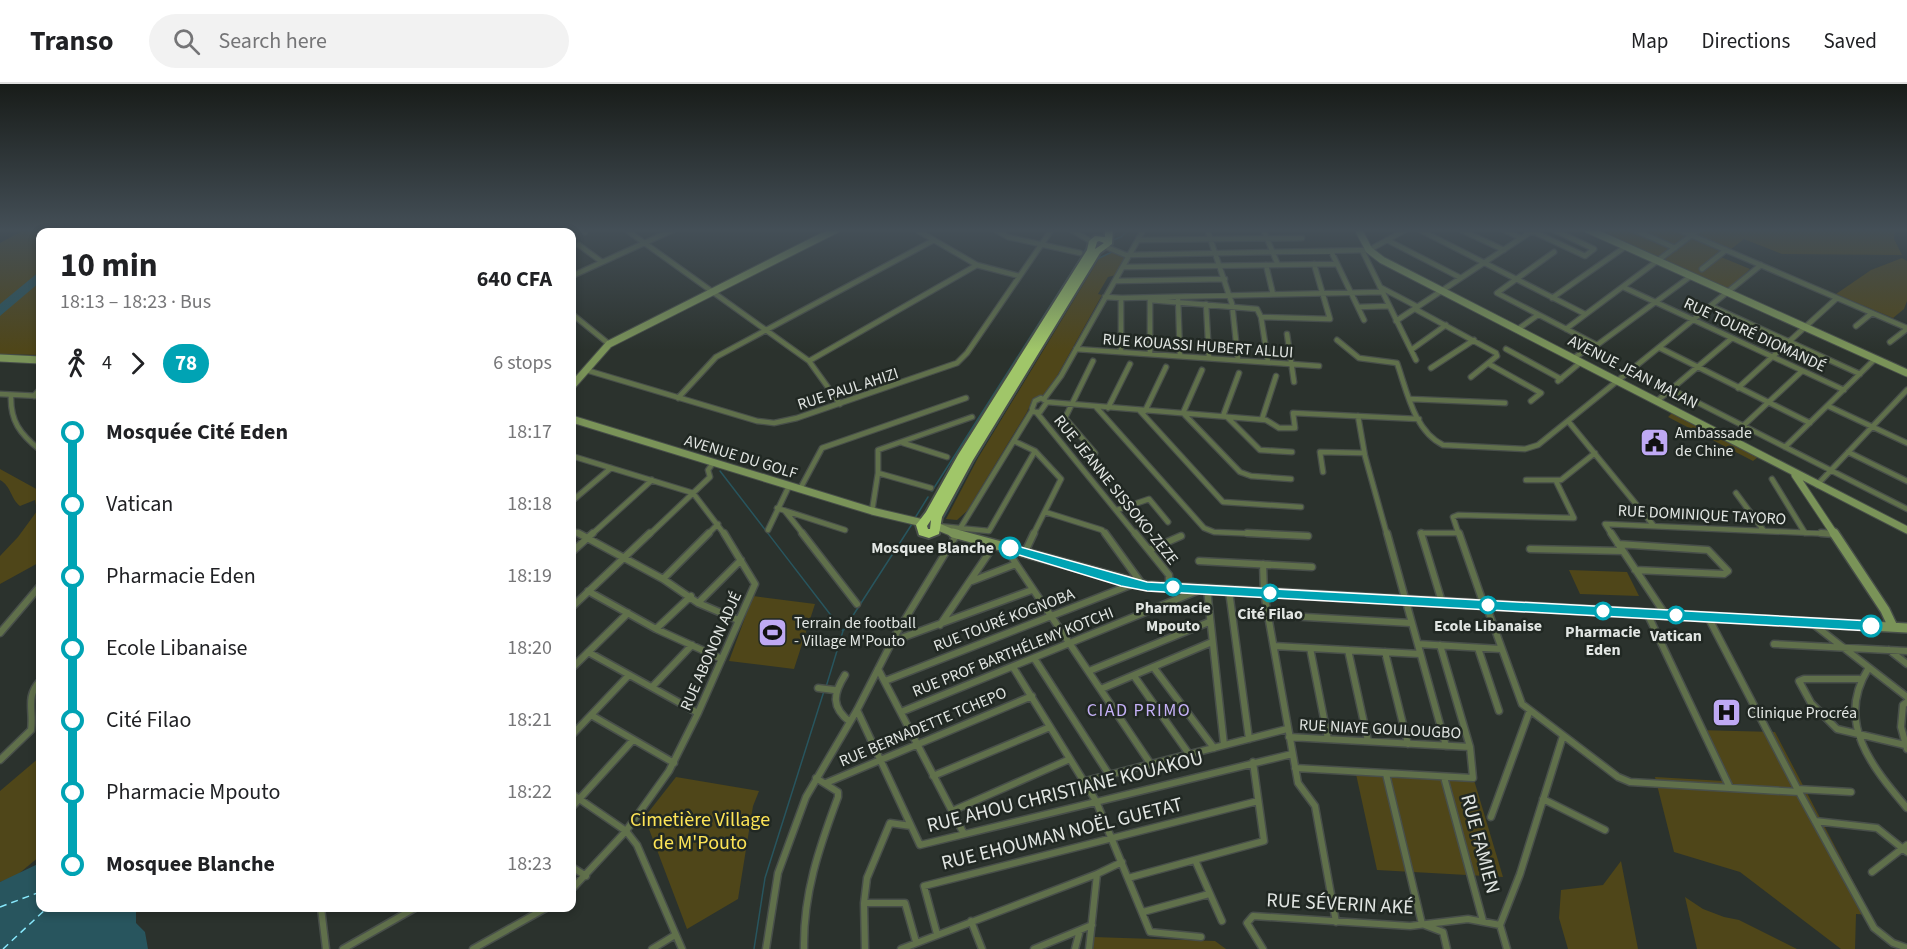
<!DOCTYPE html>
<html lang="en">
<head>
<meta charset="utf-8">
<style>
  body { margin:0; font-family:"Source Sans 3",sans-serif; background:#f2f2f2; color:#202124; height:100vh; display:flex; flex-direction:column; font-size:22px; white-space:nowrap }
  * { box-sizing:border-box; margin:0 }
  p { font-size:20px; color:#757577 }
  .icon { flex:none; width:33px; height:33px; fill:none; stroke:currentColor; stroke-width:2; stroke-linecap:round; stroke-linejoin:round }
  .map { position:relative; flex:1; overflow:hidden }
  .drawer { position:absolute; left:36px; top:144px; width:540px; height:684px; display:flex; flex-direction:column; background:#fff; border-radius:12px; box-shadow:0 3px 9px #0003 }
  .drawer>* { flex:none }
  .badge { padding:0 12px; border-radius:20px; font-size:21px; line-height:39px }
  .map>.badge { position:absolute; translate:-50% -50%; box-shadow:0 0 0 3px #fff }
  .legs { display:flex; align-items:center; gap:9px; height:66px; padding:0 24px; font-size:20px }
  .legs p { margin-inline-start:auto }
  .head { display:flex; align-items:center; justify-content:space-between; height:102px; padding:0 24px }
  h1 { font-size:33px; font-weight:700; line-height:45px }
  ul { padding:0 24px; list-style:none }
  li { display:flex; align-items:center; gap:21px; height:72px; font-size:22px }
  li i { display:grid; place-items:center; width:9px; height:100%; margin:0 8px; background:currentColor }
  li i::after { content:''; width:15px; height:15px; margin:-8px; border:4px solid; border-radius:50%; background:#fff }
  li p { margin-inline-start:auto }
  li:first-child i { background:linear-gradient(#0000 50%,currentColor 0) }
  li:last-child i { background:linear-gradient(currentColor 50%,#0000 0) }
  header { display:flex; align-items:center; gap:36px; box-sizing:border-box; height:84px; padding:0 30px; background:#fff; border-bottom:2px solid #e0e0e0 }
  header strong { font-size:28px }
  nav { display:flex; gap:33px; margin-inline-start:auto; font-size:21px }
  .search { width:420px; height:54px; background:#f2f2f2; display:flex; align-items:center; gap:15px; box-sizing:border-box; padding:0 21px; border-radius:33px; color:#757577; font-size:22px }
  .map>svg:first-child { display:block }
</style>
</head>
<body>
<header>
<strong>Transo</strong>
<div class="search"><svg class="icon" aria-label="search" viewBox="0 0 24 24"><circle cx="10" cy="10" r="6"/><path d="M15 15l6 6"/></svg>Search here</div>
<nav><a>Map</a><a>Directions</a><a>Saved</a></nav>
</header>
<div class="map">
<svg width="1907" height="865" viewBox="0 0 1907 865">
  <rect width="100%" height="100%" fill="#2b322d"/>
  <path fill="#4f4619" d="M26 145H463L466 148H40V271L0 270V159Z
    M1612 145H1895L1894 155 1902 171 1782 170 1744 155 1721 173 1750 185 1727 206 1604 151Z
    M1113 168 1127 172 1116 191 1108 193 1098 210 1102 211 1057 292 1043 311 1033 314 1027 328 967 427 957 436 946 435 978 374 1100 173Z
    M1902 174 1907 177V217L1904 225 1893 234 1836 210 1871 186Z
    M1673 328 1758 373 1753 377 1668 333Z
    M0 385 40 407V478L0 500V472L18 453 37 427 35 416 20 422C10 414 12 403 0 396Z
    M1569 486 1627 488 1639 512 1580 510Z
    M753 512 815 520 794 585 729 577Z
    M1698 646 1775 648 1871 831 1856 830 1855 865H1841L1740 788 1674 768 1655 693 1723 697Z
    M40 673V772L16 792 0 798V707Z
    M1356 690 1474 696 1503 793 1377 786Z
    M676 693 759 707 753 722 738 815 687 845 649 745 647 730Z
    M1621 777 1638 865H1568L1559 834 1561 806 1603 801Z
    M1685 813 1703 825 1724 833 1739 836 1797 865H1697Z
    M1093 853 1215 857 1226 865H1092Z"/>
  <path fill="#28555e" d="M40 187V198L0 232V220Z
    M40 779V824H136V839L145 848 148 865H0V798Z"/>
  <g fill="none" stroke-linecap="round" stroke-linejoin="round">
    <path stroke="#28555e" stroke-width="1.5" d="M1113 156 1121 153 1129 145
      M1083 169 1088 162
      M720 387 843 547
      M932 407 1082 172
      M944 433 974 377 1097 175 1112 168
      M915 434 928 413
      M826 603 843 547 912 440
      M754 865 765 794 824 607"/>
    <path stroke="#88e8fc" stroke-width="1.5" stroke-dasharray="7 5" stroke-linecap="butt" d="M0 823 40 808
      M3 865 47 824"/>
    <defs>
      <path id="street-far1" d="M468 145 472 148
        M582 145 585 148
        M625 145 809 277 840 320
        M915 145 977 181 1019 192
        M994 145 1008 153 1080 169
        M1070 145 1092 158
        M1207 145 1232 220 1238 276
        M1263 145 1278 181
        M1418 145 1585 230
        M1459 145 1504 166
        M1502 145 1521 154
        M1632 145 1675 164
        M1677 145 1907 244
        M1532 147 1585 172 1594 165 1552 145
        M1140 156 1302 154
        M1387 156 1459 193
        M579 161 602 178
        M1104 162 1126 171 1369 166 1407 145
        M1362 166 1416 276
        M1331 167 1364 236
        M1554 168 1497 209 1597 261
        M1266 181 1273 210
        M1123 183 1337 180
        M1702 185 1726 166
        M572 192 675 145
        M1115 197 1225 195
        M1380 203 1418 223
        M1623 203 1844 306
        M1105 213 1122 214
        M1178 214 1180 272
        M1552 214 1625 163
        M1150 216 1257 225 1261 233 1268 278
        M1150 216V270
        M1206 220 1209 274
        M1711 222 1860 290
        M1358 223 1389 222
        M1415 225 1496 269 1497 272 1471 293
        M572 230 609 260
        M1261 233 1330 235 1314 180
        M1396 237 1535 145
        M1856 242 1872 229
        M1518 245 1538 231
        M1566 245 1700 145
        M1287 250 1294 298
        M1337 256 1359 274 1397 279C1407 307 1414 347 1443 361L1525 365 1538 361 1761 181
        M1890 258 1907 245
        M1660 264 1810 339
        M1076 265 1319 282
        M1506 265 1561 295
        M1411 266 1446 241
        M1121 268V214L1382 208
        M1574 274 1593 261H1597L1691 192
        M809 277 977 181
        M1093 277 1065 334 1095 369
        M1489 280 1541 309 1531 317
        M1431 284 1474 256
        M586 286 757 337 774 339 797 334 957 279 967 269 1052 145
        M1202 286 1183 329 1240 388 1251 392 1291 395
        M1558 297 1581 278
        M1738 304 1837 214
        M1671 305 1907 425
        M0 310 40 312
        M11 311C10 337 20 350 40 366
        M34 312 40 305
        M678 314 716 273 934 156
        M1041 314 1047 318 1040 328H1034L1032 325 1035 317Z
        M1044 315 1061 292 1144 145
        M1411 315 1505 319
        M1657 317 1732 254
        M1047 318 1266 336 1279 344H1295L1293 329 1419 335
        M1828 322 1907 359
        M1096 323 1204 444 1214 448 1283 451
        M1108 324 1130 280
        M1140 327 1223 418 1301 423
        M1145 327 1166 283
        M1037 329 1136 451
        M1223 332 1239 289
        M1358 332 1365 372 1387 451
        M1227 333 1260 366 1292 368
        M1262 335 1276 292
        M1568 337 1654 442
        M1743 342 1802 287
        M1014 357 1035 367 1061 395 1033 451
        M903 359 947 373
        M1785 363 1875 275
        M1848 368 1907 397
        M572 372 693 409 725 451
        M1323 388 1320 368 1364 369
        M878 389 931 404
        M1772 395 1805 449
        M1526 396H1561L1595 369
        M1817 401 1907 306
        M800 405 822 364 966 314
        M1736 409 1764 447
        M572 417 611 384
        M777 424 845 446
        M1117 426 1149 415 1168 438
        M785 427 804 451
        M872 427 878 389V366L972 333
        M1045 428 1102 446 1106 451
        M938 442 989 447 1035 367
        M961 443 1032 327
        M572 446 581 451
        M768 446 789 402
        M591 451 652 396
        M649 451 710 393 708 386 714 378
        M707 451 718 440
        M1422 451 1421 449H1459
        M1459 451 1453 433 1458 431 1574 434 1556 397
        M1612 451 1605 440 1834 450"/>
      <path id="street" d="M578 449 663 495 698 519 738 536
        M802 449 857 520
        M1105 449 1142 500
        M1135 449 1169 491V503
        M1247 449 1308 452
        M1387 449 1446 662
        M1421 449 1442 518
        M1459 449 1484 521
        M1611 449 1665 530
        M1821 449 1834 450
        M1618 460 1708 466 1728 487 1724 490 1635 486
        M1011 464 1010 470 1016 480 1150 679
        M1530 465 1623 467
        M1149 466 1181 452
        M572 468 593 449
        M1025 468 1034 449
        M1199 477 1312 483
        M1263 480 1264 509 1298 699 1315 722 1336 838
        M663 495 709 449
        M972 497 1016 480
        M1207 505 1224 661
        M588 507 656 545 722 575
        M1229 507 1249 655
        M698 519 741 476
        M1486 521 1522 620 1618 693 1630 698 1799 708
        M572 523 650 449
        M1647 529 1730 704
        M1269 531 1411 539
        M1708 533 1799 708 1874 844 1893 859 1907 864
        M1813 540 1907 613
        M940 541 995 460
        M656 545 691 512
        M0 549 40 502
        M893 557 1032 506
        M1418 560 1501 565
        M1774 560 1907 567
        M1274 562 1420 570
        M1310 564 1328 655
        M1478 564 1499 627
        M1348 566 1368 657
        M1889 566 1907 580
        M588 568 698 629
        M1385 568 1408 660
        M1034 574 1108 689
        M1013 583 1096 717 1150 848 1201 853
        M572 584 628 529
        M1154 584 1214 664
        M878 585 964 750
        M1868 585C1835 638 1872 683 1907 724
        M1089 587 1209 538
        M845 591C833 610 831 623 850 638
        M1134 592 1189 670
        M1859 595H1804L1799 597 1811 619 1837 645 1905 661
        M885 597 1133 500
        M652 603 692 561
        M818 604 834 606
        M1101 605 1212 558
        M1907 618 1903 621 1901 643 1907 665
        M857 626 920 761 1292 670
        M901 628 1197 507
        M591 631 674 679
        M572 651 629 591
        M1289 653 1470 663
        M0 676 31 646C34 627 25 613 40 597
        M1295 684 1473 694 1470 663 1440 561
        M1386 690 1422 840 1443 848 1447 865
        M933 692 1050 643
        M1444 693 1483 837
        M1085 697 1287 645
        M826 699 1032 612
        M1797 705 1851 708
        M572 710 626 747 637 761 682 865
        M1543 715 1605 746
        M572 723 633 656
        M952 727 1070 675
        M1491 733 1530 626
        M1815 737 1877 744 1907 768
        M1195 776 1222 837
        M572 783 586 792
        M1872 788 1907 761
        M1128 794 1264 757 1253 678
        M572 805 626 747 669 687 698 629 755 500 724 449
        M864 819H905L916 858
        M321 824 326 865
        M1143 828 1209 810
        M971 837 982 865
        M937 850 924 802 1258 717
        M343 865 415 824
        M473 865 546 824
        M652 865 675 851
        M766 865 778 789 806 713 857 626 896 550 957 450
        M804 865C803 810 819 764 838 713V708L816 694
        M865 865 864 819 867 794 890 739 911 742
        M901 865 1097 790 1122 778
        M1034 865 1092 841
        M1075 865 1080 846
        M1089 865 1097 790
        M1263 865 1247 839 1253 832 1410 842 1468 835 1500 841
        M1507 865 1500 841 1520 790 1563 652"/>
      <path id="secondary-far1" d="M1358 145 1369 166 1382 176 1907 446
        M1587 145 1907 289
        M0 274 40 276
        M572 302 609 260 837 145
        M572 335 872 427 923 439
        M1795 391 1835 451
        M936 442 958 451"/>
      <path id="secondary" d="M953 449 1147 502 1907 544
        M1834 449 1885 526 1893 543"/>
      <path id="highway" d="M1105 145H1113L1112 160 1100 169 973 376 942 433 939 450 929 454 919 451 916 441 926 428 958 371 1087 166 1089 157 1095 152 1105 153ZM1099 157 1104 159 1095 165 1097 158ZM931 436 930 445H928L927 442Z"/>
    </defs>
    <use href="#street-far1" stroke="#484f4a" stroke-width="7"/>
    <use href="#street" stroke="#484f4a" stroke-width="9"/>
    <use href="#secondary-far1" stroke="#484f4a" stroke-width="9"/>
    <use href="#secondary" stroke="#484f4a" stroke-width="12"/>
    <use href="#highway" stroke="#484f4a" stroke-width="4"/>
    <use href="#street-far1" stroke="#60704b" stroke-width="4.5"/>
    <use href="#street" stroke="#60704b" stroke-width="6"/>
    <use href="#secondary-far1" stroke="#7a9358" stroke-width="7"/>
    <use href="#secondary" stroke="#7a9358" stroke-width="9"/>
    <use href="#highway" fill="#a0c669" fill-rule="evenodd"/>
  </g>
  <linearGradient id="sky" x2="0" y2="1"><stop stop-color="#181c19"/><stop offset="0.55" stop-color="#444f57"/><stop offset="1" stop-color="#444f57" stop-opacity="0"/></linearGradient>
  <rect width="1907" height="266" fill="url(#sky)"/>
  <path fill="#00a3b4" stroke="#fff" stroke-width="1.5" d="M1010 460 1147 498 1871 537 1877 542 1871 547 1147 507 1121 502 1006 467 1004 464Z"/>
  <defs>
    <symbol id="civic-square" viewBox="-11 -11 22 22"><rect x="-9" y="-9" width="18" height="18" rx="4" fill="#bfa9f4" stroke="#212823"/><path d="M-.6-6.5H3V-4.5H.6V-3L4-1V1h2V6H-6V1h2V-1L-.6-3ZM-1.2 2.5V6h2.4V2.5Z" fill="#111"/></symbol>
    <symbol id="stadium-square" viewBox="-11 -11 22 22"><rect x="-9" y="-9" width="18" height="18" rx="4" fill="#bfa9f4" stroke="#212823"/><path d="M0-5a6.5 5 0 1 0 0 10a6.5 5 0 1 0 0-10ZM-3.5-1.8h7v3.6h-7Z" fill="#111"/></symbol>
    <symbol id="hospital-square" viewBox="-11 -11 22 22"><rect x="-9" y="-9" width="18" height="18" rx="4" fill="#bfa9f4" stroke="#212823"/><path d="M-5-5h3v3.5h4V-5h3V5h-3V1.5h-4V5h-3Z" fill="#111"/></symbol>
  </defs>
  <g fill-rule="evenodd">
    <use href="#civic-square" x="1638" y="342" width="33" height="33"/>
    <use href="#stadium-square" x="756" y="532" width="33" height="33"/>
    <use href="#hospital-square" x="1710" y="612" width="33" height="33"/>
  </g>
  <g fill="#fff" stroke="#00a3b4" stroke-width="3">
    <circle cx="1010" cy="464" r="10"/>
    <circle cx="1173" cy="503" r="8"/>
    <circle cx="1270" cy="509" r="8"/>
    <circle cx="1488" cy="521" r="8"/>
    <circle cx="1603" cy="527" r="8"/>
    <circle cx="1676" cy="531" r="8"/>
    <circle cx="1871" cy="542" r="10"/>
  </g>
  <g text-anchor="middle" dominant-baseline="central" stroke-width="5" stroke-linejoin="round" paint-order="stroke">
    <g font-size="16" fill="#e2e6e3" stroke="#212823">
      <text transform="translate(1755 251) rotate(25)">RUE TOURÉ DIOMANDÉ</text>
      <text transform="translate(1198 262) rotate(4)">RUE KOUASSI HUBERT ALLUI</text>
      <text transform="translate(1633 288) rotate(27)">AVENUE JEAN MALAN</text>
      <text transform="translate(848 305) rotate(-18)">RUE PAUL AHIZI</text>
      <text transform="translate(741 373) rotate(17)">AVENUE DU GOLF</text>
      <text transform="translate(1116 406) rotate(51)">RUE JEANNE SISSOKO-ZEZE</text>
      <text transform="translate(1702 431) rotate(3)">RUE DOMINIQUE TAYORO</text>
      <text transform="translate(1004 536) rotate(-21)">RUE TOURÉ KOGNOBA</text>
      <text transform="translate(711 567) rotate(-66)">RUE ABONON ADJÉ</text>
      <text transform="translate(1013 568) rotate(-22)">RUE PROF BARTHÉLEMY KOTCHI</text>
      <text transform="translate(923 643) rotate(-23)">RUE BERNADETTE TCHEPO</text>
      <text transform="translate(1380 645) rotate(3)">RUE NIAYE GOULOUGBO</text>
    </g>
    <g font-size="16" fill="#e2e6e3" stroke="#212823" text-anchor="start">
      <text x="1675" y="349">Ambassade<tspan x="1675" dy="18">de Chine</tspan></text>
      <text x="794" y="539">Terrain de football<tspan x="794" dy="18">- Village M'Pouto</tspan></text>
      <text x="1747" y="629">Clinique Procréa</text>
    </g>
    <g font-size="16" font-weight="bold" fill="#e2e6e3" stroke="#212823">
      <text x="994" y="464" text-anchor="end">Mosquee Blanche</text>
      <text x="1173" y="524">Pharmacie<tspan x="1173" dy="18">Mpouto</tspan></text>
      <text x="1270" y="530">Cité Filao</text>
      <text x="1488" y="542">Ecole Libanaise</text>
      <text x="1603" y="548">Pharmacie<tspan x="1603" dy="18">Eden</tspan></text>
      <text x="1676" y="552">Vatican</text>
    </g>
    <g font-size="18" letter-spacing="1.5" fill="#c5b1f7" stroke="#212823">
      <text x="1139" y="626">CIAD PRIMO</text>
    </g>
    <g font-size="20" fill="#e2e6e3" stroke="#212823">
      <text transform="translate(1065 708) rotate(-14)">RUE AHOU CHRISTIANE KOUAKOU</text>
      <text transform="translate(1062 750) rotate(-14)">RUE EHOUMAN NOËL GUETAT</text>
      <text transform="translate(1480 760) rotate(75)">RUE FAMIEN</text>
      <text transform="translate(1340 820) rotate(3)">RUE SÉVERIN AKÉ</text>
    </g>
    <g font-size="20" fill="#fde456" stroke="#212823">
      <text x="700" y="736">Cimetière Village<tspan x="700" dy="23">de M'Pouto</tspan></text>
    </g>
  </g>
</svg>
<section class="drawer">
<div class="head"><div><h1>10 min</h1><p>18:13 – 18:23 · Bus</p></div><b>640 CFA</b></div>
<div class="legs"><svg class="icon" aria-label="walk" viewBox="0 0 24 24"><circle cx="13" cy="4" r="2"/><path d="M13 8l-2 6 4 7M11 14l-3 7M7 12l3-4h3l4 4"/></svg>4<svg class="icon" aria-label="forward" viewBox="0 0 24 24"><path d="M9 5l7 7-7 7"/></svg><b class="badge" style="background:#00a3b4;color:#fff">78</b><p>6 stops</p></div>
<ul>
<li><i style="color:#00a3b4"></i><b>Mosquée Cité Eden</b><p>18:17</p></li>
<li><i style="color:#00a3b4"></i><span>Vatican</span><p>18:18</p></li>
<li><i style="color:#00a3b4"></i><span>Pharmacie Eden</span><p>18:19</p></li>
<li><i style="color:#00a3b4"></i><span>Ecole Libanaise</span><p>18:20</p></li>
<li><i style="color:#00a3b4"></i><span>Cité Filao</span><p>18:21</p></li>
<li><i style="color:#00a3b4"></i><span>Pharmacie Mpouto</span><p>18:22</p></li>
<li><i style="color:#00a3b4"></i><b>Mosquee Blanche</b><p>18:23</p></li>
</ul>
</section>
</div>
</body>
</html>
